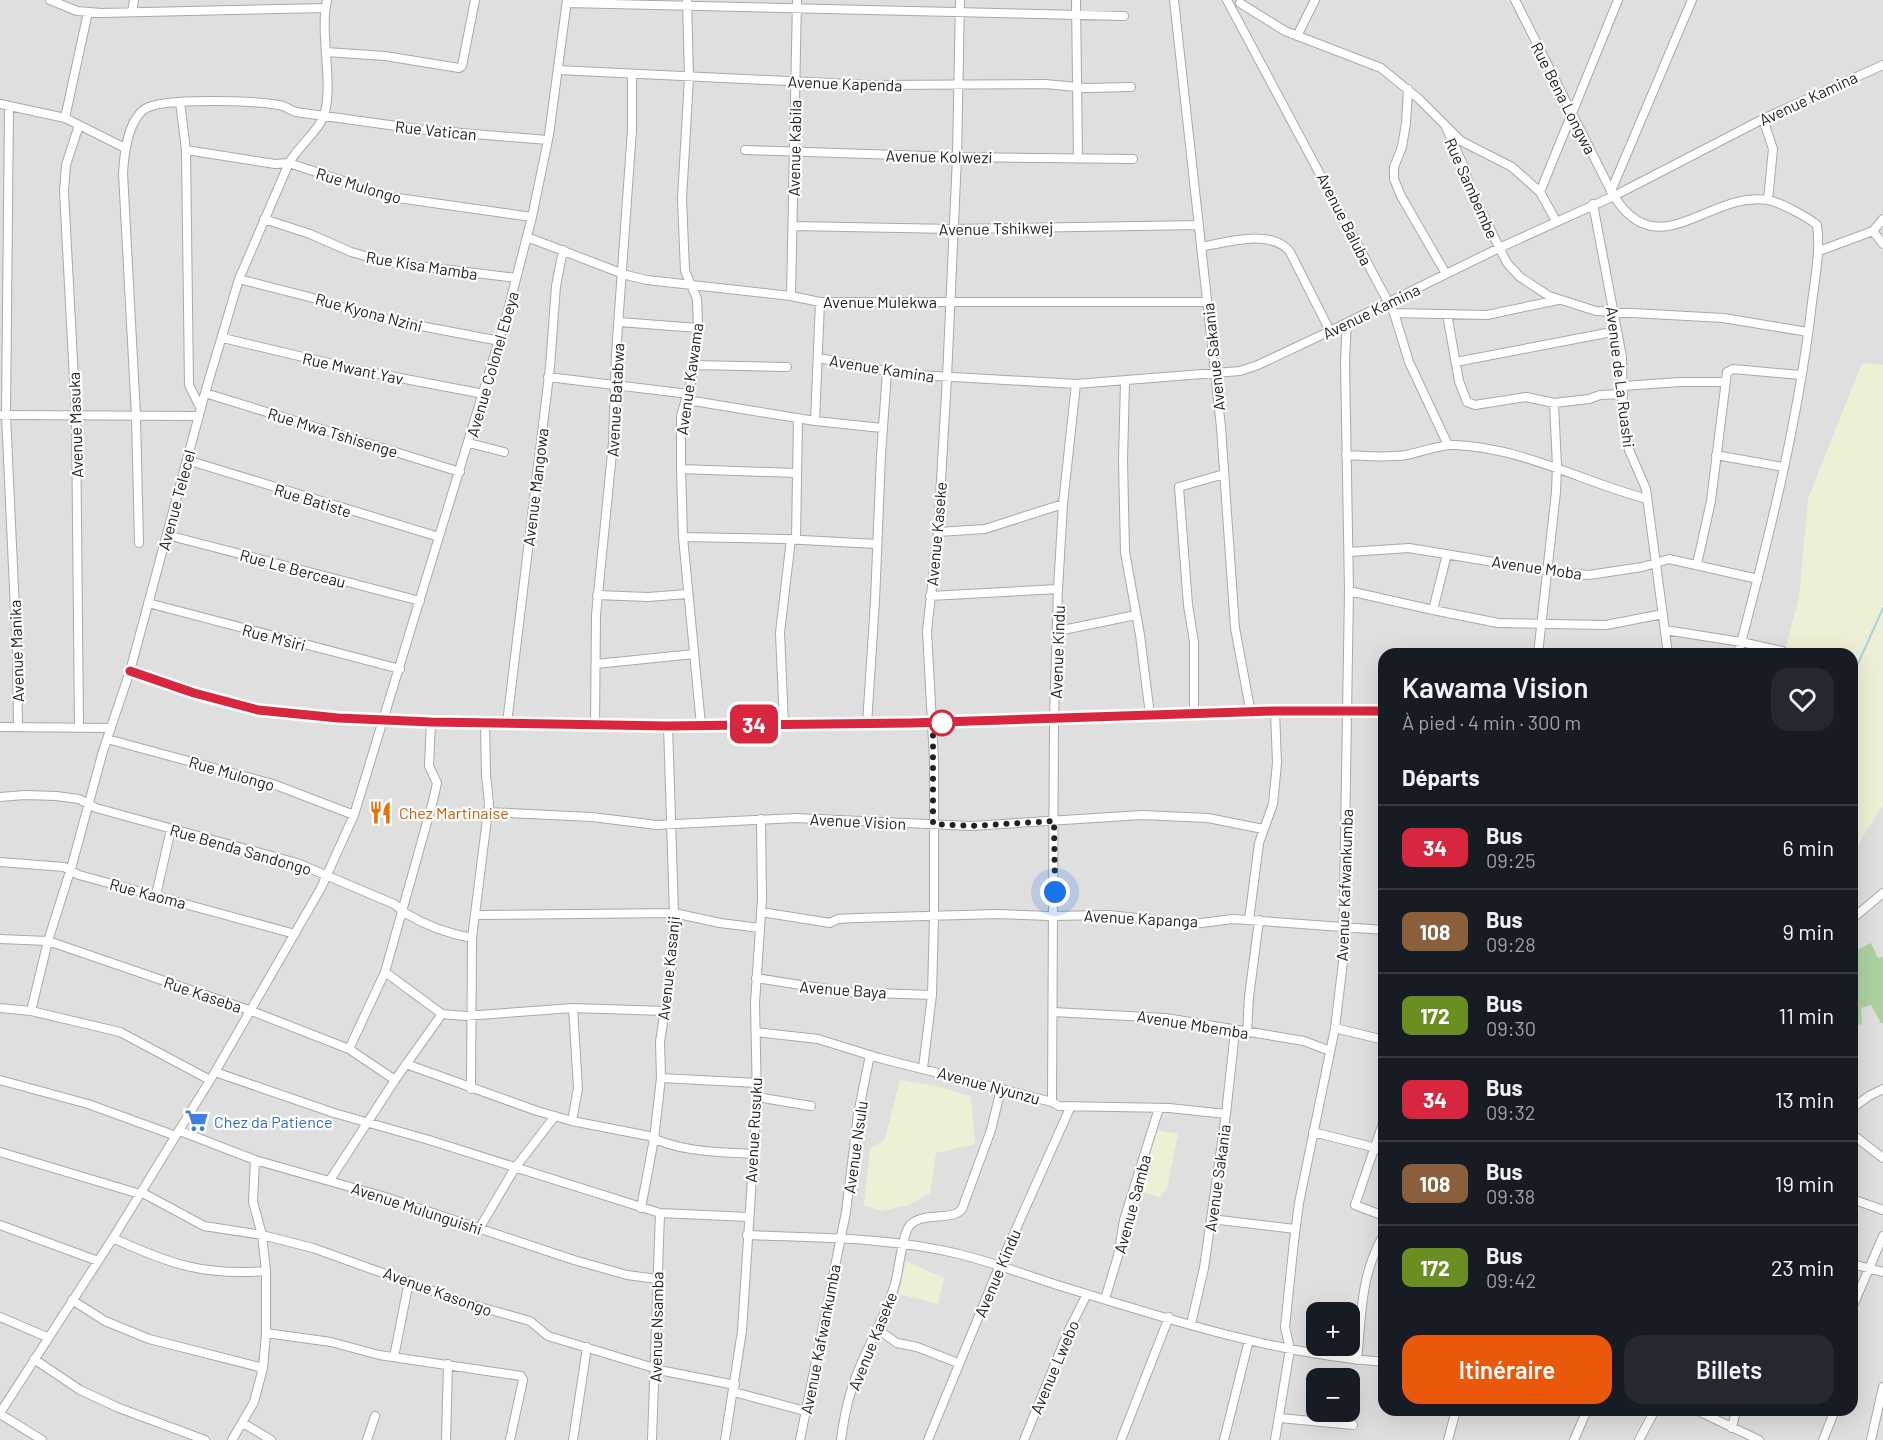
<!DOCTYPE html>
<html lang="fr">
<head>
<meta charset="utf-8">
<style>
  body { margin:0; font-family:Barlow,sans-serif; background:#242831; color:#f1f3f6; height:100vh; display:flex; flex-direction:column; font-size:22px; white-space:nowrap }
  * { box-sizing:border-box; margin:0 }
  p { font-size:20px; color:#9ea1a6 }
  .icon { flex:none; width:33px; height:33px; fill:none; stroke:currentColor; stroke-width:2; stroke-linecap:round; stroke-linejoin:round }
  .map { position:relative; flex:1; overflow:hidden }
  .sheet { position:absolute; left:1378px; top:648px; width:480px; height:768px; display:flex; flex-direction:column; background:#171b24; border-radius:18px; box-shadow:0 6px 24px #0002 }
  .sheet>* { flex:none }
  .badge { padding:0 12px; border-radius:9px; font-size:21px; line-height:39px }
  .buttons { position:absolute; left:1306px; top:1302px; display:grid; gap:12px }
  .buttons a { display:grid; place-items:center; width:54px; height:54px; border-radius:12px; background:#171b24; box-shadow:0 6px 24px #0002; font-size:30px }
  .you { position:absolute; width:30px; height:30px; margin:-15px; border:4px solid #fff; border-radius:50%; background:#1a73e8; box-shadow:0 0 0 9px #1a73e833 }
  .map>.badge { position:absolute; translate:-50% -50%; box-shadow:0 0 0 3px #fff }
  h2 { padding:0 24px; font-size:22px; line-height:54px }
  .round { display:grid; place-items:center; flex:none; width:63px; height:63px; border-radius:18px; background:#242831 }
  .head { display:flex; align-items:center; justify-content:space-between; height:102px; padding:0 24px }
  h1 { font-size:28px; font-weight:600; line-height:45px }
  .cta { display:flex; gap:12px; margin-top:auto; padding:12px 24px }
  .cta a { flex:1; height:69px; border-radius:18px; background:#ea580c; color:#fff; font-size:24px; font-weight:600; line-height:69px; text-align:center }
  .cta a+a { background:#242831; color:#f1f3f6 }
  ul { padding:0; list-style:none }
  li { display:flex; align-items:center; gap:18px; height:84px; padding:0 24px; border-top:2px solid #363941 }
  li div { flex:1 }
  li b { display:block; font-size:22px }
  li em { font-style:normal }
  li .badge { min-width:66px; font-weight:700; text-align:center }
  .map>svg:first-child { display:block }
</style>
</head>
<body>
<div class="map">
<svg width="1883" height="1440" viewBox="0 0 1883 1440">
  <rect width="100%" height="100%" fill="#f2efe9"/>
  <path fill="#e0dfdf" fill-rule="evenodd" d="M0 0H1883V1440H0ZM1384 654H1852V1410H1384ZM1317 1312H1350V1346H1317ZM1317 1378H1350V1412H1317Z"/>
  <path fill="#eef0d5" d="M1862 363 1883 365V805L1853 852 1852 654H1784L1799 597 1808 499Z
    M900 1080 941 1087 971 1097 975 1144 936 1153 930 1193 909 1205 881 1211 864 1205 870 1149 885 1139Z
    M1157 1130 1178 1134 1167 1188 1160 1197 1137 1191Z
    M906 1261 944 1278 938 1304 899 1294Z"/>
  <path fill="#add19e" d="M1871 943 1878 958 1883 957V1023H1881L1871 1005 1861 1008 1862 1024 1853 1026V952Z"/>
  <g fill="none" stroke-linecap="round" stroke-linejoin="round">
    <path stroke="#aad3df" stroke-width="2" d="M1852 677 1883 608"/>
    <defs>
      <path id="minor" d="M50 0 77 11 101 13 325 8
        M687 0 689 77 682 199 685 271 697 299 698 325 692 379 681 416V469L683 537 701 725
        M1076 0 1078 159
        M1174 0 1221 427 1235 628 1251 714
        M1227 0 1394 313 1409 362 1448 445
        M1515 0 1611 191C1656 271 1709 190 1768 200 1779 202 1808 217 1817 225 1821 253 1814 282 1811 311 1797 427 1768 541 1738 654
        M567 3 1124 16
        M1240 3 1285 31 1381 68 1419 99 1461 141 1512 167 1540 192
        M132 12 134 0
        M1297 36 1315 0
        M326 52 385 56 459 68 462 66 475 0
        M558 70 870 85 1045 84 1087 88 1131 87
        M1408 89 1406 123 1402 147 1394 167V179L1401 196 1446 274
        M180 102 186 150 189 385 201 409
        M0 104 65 118 125 148
        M9 106 6 415 17 654 18 727
        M65 118 88 12
        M1763 119 1773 149 1768 200
        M79 125 66 165 64 191 76 417 79 727
        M1446 127 1464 167 1470 189 1507 263 1520 277 1549 296 1596 311 1723 318 1808 332
        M186 150 275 164 289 163 391 197 532 217
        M745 150 957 157 1133 159
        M1611 191 1692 0
        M1593 204 1622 357 1623 419 1629 450 1646 489 1668 654
        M264 219 310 234 351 252 386 262 516 278
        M1556 221 1540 192 1618 0
        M793 226 953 229 1199 225
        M1873 231 1883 244
        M1873 231 1883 219
        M527 237 626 275 647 280 791 296 820 302H1207
        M1201 247C1227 242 1271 228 1290 252L1330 331
        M1819 251 1873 231
        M239 279 317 299 373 317 500 341
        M791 296 797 0
        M1394 313 1487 315 1558 300
        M1447 314 1459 381 1467 402 1475 405 1526 397 1554 403 1589 399 1600 395 1623 394
        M619 322 698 328
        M223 338 358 370 484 394
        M819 358 901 374 1076 384 1240 371 1258 365 1330 331 1499 248 1614 196 1763 119 1883 65
        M1456 362 1617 331
        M694 365 787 367
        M548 377 689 394
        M1125 382 1123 460 1125 552 1140 635 1150 715
        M1623 386 1680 382H1725
        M205 393 460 472
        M687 400 815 421 882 428
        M0 415 199 416
        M815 421 820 302
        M469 443 504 452
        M1346 455C1366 456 1386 458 1406 455 1423 452 1439 444 1456 445 1523 448 1583 482 1647 499
        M1716 455 1783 467
        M187 460 439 537
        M681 469 796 473
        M938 532 985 529 1063 504
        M167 535 420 601
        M683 537 784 539 876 544
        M796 539 798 418
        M139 543 136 416 123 173C124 155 128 120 145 109 162 97 256 101 279 105 285 106 290 110 296 112L425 130 548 140
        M1349 552 1409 548 1548 571 1589 575 1642 567 1669 559 1758 579
        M1697 564 1711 501 1727 372 1733 369 1801 375
        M1349 591 1433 610 1447 554
        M597 595 648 597 687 594
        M930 596 1058 589
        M148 603 400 669
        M1433 610 1498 623 1606 625 1663 614
        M1665 630 1741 642 1782 651
        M1058 631 1136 615
        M1538 654 1556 492 1557 466 1554 403
        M596 664 694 654
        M130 671 194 693 258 710 338 718 431 722 668 726 933 723 1275 711H1384
        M1194 715V642L1188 605 1179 487 1224 474
        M507 723 550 367 556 286 563 250
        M784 724 780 633 791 539
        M867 724 875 601 881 455 887 372
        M595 725 596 615 613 443 616 354 632 130V75
        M0 727 111 728
        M107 739 273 784 354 815
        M0 797 25 795 56 796 79 799 96 808 297 863 394 904C399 907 401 910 405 913 425 925 450 934 472 938
        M488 812 592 817 657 825 796 818 971 826 1142 815 1208 818 1263 829
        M0 862 64 867 79 875 295 934
        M156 895 171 829
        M761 912 830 923 838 919 856 918 997 914 1049 916 1109 915 1193 924 1233 919 1384 930
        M476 915 674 913 720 923 760 928
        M1852 919 1883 893
        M1249 920 1259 843 1273 804 1277 763 1275 711
        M0 939 48 941 249 1010 349 1049 395 1080
        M385 972 442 1014 465 1016 573 1008 665 1011
        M756 978 846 992 932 995
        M0 1008 31 1011 120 1032 210 1080
        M31 1011 48 941 72 865 103 751 130 671 205 393 239 279 289 163C298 147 317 132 323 118 335 88 319 35 327 0
        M1053 1012 1166 1018 1304 1041 1330 1051
        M1335 1028 1384 1040
        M756 1032 818 1039 879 1058 1052 1102 1059 1106 1169 1108 1226 1114
        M1247 1033 1249 997 1259 920
        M349 1049 385 972 433 801 437 783 429 766 431 722
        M406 1064 537 1111 572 1121 649 1136C679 1152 719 1152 753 1154
        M923 1068 932 995 934 916V760L927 631 938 532 947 377 957 157 960 0
        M215 1072 334 1113 429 1140 660 1213 748 1217
        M661 1078 757 1083
        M0 1080 88 1104 176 1136
        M471 1089 472 938 489 803 486 775 485 723
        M757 1097 811 1106
        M1052 1102 1054 718 1058 589 1063 504 1076 384
        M1852 1108 1869 1096 1883 1089
        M572 1121 578 1088 573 1008
        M1383 1123 1355 1205 1384 1216
        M180 1131 255 1160 382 1196 574 1260 627 1275 657 1279
        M1313 1132 1384 1150
        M1852 1134 1883 1158
        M0 1152 140 1194
        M330 1180 395 1080 442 1014
        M141 1192 204 1226 262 1235 313 1248 466 1303 530 1321 548 1336 664 1371 735 1385
        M1852 1199 1883 1210
        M641 1208 654 1139 661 1078 660 1042 672 964 674 913 668 726
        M1211 1219 1295 1229
        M0 1225 98 1261
        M479 1229 515 1168 555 1116
        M747 1235C818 1238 890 1237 959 1254 991 1262 1023 1274 1054 1284 1162 1317 1272 1354 1384 1362
        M113 1238C169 1264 204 1276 266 1271
        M1852 1264 1883 1272
        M1105 1299 1118 1256 1124 1220 1159 1108
        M72 1300 105 1321 149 1339 263 1368
        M1852 1308 1883 1236
        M0 1317 47 1337
        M1191 1324 1204 1268 1226 1114 1235 1031
        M877 1329 897 1343 917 1347 958 1363
        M266 1333 331 1342 379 1355 521 1376 523 1380 510 1440
        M394 1357 409 1281
        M34 1359 80 1390 119 1408 205 1440
        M1357 1360C1362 1313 1360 1276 1384 1234
        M734 1392 805 1411
        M1696 1410 1759 1440
        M0 1413 113 1238 215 1072 321 888 354 815 507 314 532 217 549 135 567 0
        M0 1414 42 1440
        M1280 1418 1353 1425
        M243 1423 271 1440
        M1732 1428 1736 1410
        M232 1440 254 1402 263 1368 266 1333V1271L262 1235 253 1202 255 1160
        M367 1440 375 1416
        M446 1440 448 1364
        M573 1440 587 1347
        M652 1440 660 1213
        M725 1440 742 1331 757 1101 755 1003 762 899 761 819
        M800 1440 846 1212 858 1114 870 1055
        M841 1440C844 1416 849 1392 859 1369 871 1339 888 1312 896 1280 899 1268 903 1230 911 1224 924 1212 953 1221 962 1209L991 1130 1001 1089
        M928 1440 999 1267 1070 1108
        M1024 1440 1069 1330 1087 1294
        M1121 1440 1169 1317
        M1224 1440 1249 1340
        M1275 1440 1290 1349 1285 1327 1294 1241 1299 1203 1335 1028 1343 962 1349 591 1345 360 1347 323
        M1448 1440 1456 1410
        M1574 1440 1587 1410
        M1639 1440 1655 1410
        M1823 1440 1835 1410
        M1871 1440 1883 1387"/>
    </defs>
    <use href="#minor" stroke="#a9a9a9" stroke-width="10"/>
    <use href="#minor" stroke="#fff" stroke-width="8"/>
  </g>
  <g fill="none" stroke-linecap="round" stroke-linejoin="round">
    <defs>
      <path id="line" d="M130 671 194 693 258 710 338 718 431 722 668 726 911 723 1275 711H1384"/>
    </defs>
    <use href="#line" stroke="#fff" stroke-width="14"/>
    <use href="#line" stroke="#d7263d" stroke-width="9"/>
    <path stroke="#222" stroke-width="6" stroke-dasharray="0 10.8" d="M942 723H933V824L971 826 1054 821 1055 892"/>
  </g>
  <defs>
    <symbol id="restaurant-bare" viewBox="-9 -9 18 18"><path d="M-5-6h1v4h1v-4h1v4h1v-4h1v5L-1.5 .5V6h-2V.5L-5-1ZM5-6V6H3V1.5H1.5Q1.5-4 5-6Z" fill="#e8710a" stroke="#fff" stroke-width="2.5" paint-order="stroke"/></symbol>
    <symbol id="supermarket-bare" viewBox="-9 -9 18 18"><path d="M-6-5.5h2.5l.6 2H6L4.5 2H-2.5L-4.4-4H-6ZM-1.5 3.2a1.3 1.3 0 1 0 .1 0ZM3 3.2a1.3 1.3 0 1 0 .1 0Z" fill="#3f7fe0" stroke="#fff" stroke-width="2.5" paint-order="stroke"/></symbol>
  </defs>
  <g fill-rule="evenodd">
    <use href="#restaurant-bare" x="364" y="796" width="33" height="33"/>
    <use href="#supermarket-bare" x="180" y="1104" width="33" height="33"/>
  </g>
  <circle fill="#fff" stroke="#d7263d" stroke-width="3" cx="942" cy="723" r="12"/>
  <g text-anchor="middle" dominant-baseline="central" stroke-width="4.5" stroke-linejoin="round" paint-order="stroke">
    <g font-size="16" fill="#222" stroke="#fff">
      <text transform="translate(845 83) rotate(2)">Avenue Kapenda</text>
      <text transform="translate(1564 98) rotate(63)">Rue Bena Longwa</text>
      <text transform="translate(1808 98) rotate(-25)">Avenue Kamina</text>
      <text transform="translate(436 130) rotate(6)">Rue Vatican</text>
      <text transform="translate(794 148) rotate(-89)">Avenue Kabila</text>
      <text transform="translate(939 156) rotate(1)">Avenue Kolwezi</text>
      <text transform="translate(359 185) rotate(17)">Rue Mulongo</text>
      <text transform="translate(1472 188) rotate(66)">Rue Sambembe</text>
      <text transform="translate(1345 219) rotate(63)">Avenue Baluba</text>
      <text transform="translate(996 228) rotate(-1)">Avenue Tshikwej</text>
      <text transform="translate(422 265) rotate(9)">Rue Kisa Mamba</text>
      <text x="880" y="301">Avenue Mulekwa</text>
      <text transform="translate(1371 311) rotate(-26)">Avenue Kamina</text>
      <text transform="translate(369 312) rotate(15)">Rue Kyona Nzini</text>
      <text transform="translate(1213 357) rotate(-96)">Avenue Sakania</text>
      <text transform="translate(492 364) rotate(-74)">Avenue Colonel Ebeya</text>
      <text transform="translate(353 368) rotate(12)">Rue Mwant Yav</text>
      <text transform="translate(882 368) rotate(9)">Avenue Kamina</text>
      <text transform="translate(1621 377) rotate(83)">Avenue de La Ruashi</text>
      <text transform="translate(689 379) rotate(-82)">Avenue Kawama</text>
      <text transform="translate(615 400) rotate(-87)">Avenue Batabwa</text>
      <text transform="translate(75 425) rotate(-92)">Avenue Masuka</text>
      <text transform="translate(333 432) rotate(17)">Rue Mwa Tshisenge</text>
      <text transform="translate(535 487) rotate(-83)">Avenue Mangowa</text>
      <text transform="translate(176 500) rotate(-75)">Avenue Telecel</text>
      <text transform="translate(313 500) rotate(17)">Rue Batiste</text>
      <text transform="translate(936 534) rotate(-85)">Avenue Kaseke</text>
      <text transform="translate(1537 567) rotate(8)">Avenue Moba</text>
      <text transform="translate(293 568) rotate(15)">Rue Le Berceau</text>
      <text transform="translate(274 637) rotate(15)">Rue M'siri</text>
      <text transform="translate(16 651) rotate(-92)">Avenue Manika</text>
      <text transform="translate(1057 652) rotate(-88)">Avenue Kindu</text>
      <text transform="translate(232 773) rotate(16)">Rue Mulongo</text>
      <text transform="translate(858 821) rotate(3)">Avenue Vision</text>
      <text transform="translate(241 849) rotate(16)">Rue Benda Sandongo</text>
      <text transform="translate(1344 885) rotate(-88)">Avenue Kafwankumba</text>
      <text transform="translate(148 893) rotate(15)">Rue Kaoma</text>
      <text transform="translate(1141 918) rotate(3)">Avenue Kapanga</text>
      <text transform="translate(668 968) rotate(-84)">Avenue Kasanji</text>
      <text transform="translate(843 989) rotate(4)">Avenue Baya</text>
      <text transform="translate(203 994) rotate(19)">Rue Kaseba</text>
      <text transform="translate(1193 1024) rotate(9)">Avenue Mbemba</text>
      <text transform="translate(989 1085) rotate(15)">Avenue Nyunzu</text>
      <text transform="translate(753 1130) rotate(-87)">Avenue Rusuku</text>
      <text transform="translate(855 1147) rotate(-82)">Avenue Nsulu</text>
      <text transform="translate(1217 1178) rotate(-82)">Avenue Sakania</text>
      <text transform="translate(1132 1204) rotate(-75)">Avenue Samba</text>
      <text transform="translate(417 1208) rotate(18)">Avenue Mulunguishi</text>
      <text transform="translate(997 1273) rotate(-67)">Avenue Kindu</text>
      <text transform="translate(438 1291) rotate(20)">Avenue Kasongo</text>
      <text transform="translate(656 1327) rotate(-89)">Avenue Nsamba</text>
      <text transform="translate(820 1339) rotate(-79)">Avenue Kafwankumba</text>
      <text transform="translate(872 1341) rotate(-68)">Avenue Kaseke</text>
      <text transform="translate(1054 1367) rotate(-67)">Avenue Lwebo</text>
    </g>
    <g font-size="16" fill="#c56008" stroke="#fff" text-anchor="start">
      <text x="399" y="812">Chez Martinaise</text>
    </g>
    <g font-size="16" fill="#366cbe" stroke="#fff" text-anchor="start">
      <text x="214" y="1121">Chez da Patience</text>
    </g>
  </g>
</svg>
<div class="buttons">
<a>+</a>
<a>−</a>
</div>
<div class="you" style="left:1055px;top:892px"></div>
<b class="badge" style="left:754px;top:724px;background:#d7263d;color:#fff">34</b>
<section class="sheet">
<div class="head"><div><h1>Kawama Vision</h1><p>À pied · 4 min · 300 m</p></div><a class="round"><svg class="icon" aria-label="heart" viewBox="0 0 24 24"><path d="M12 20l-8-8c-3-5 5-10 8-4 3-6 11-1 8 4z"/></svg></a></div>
<h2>Départs</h2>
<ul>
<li><span class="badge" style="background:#d7263d;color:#fff">34</span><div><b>Bus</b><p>09:25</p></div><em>6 min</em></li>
<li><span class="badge" style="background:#8b5e3c;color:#fff">108</span><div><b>Bus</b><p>09:28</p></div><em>9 min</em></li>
<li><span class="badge" style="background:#6b8e23;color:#fff">172</span><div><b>Bus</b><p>09:30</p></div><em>11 min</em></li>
<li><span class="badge" style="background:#d7263d;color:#fff">34</span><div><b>Bus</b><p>09:32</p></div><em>13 min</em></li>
<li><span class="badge" style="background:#8b5e3c;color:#fff">108</span><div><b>Bus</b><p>09:38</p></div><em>19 min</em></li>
<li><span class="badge" style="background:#6b8e23;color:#fff">172</span><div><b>Bus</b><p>09:42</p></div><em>23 min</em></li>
</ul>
<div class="cta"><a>Itinéraire</a><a>Billets</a></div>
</section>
</div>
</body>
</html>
